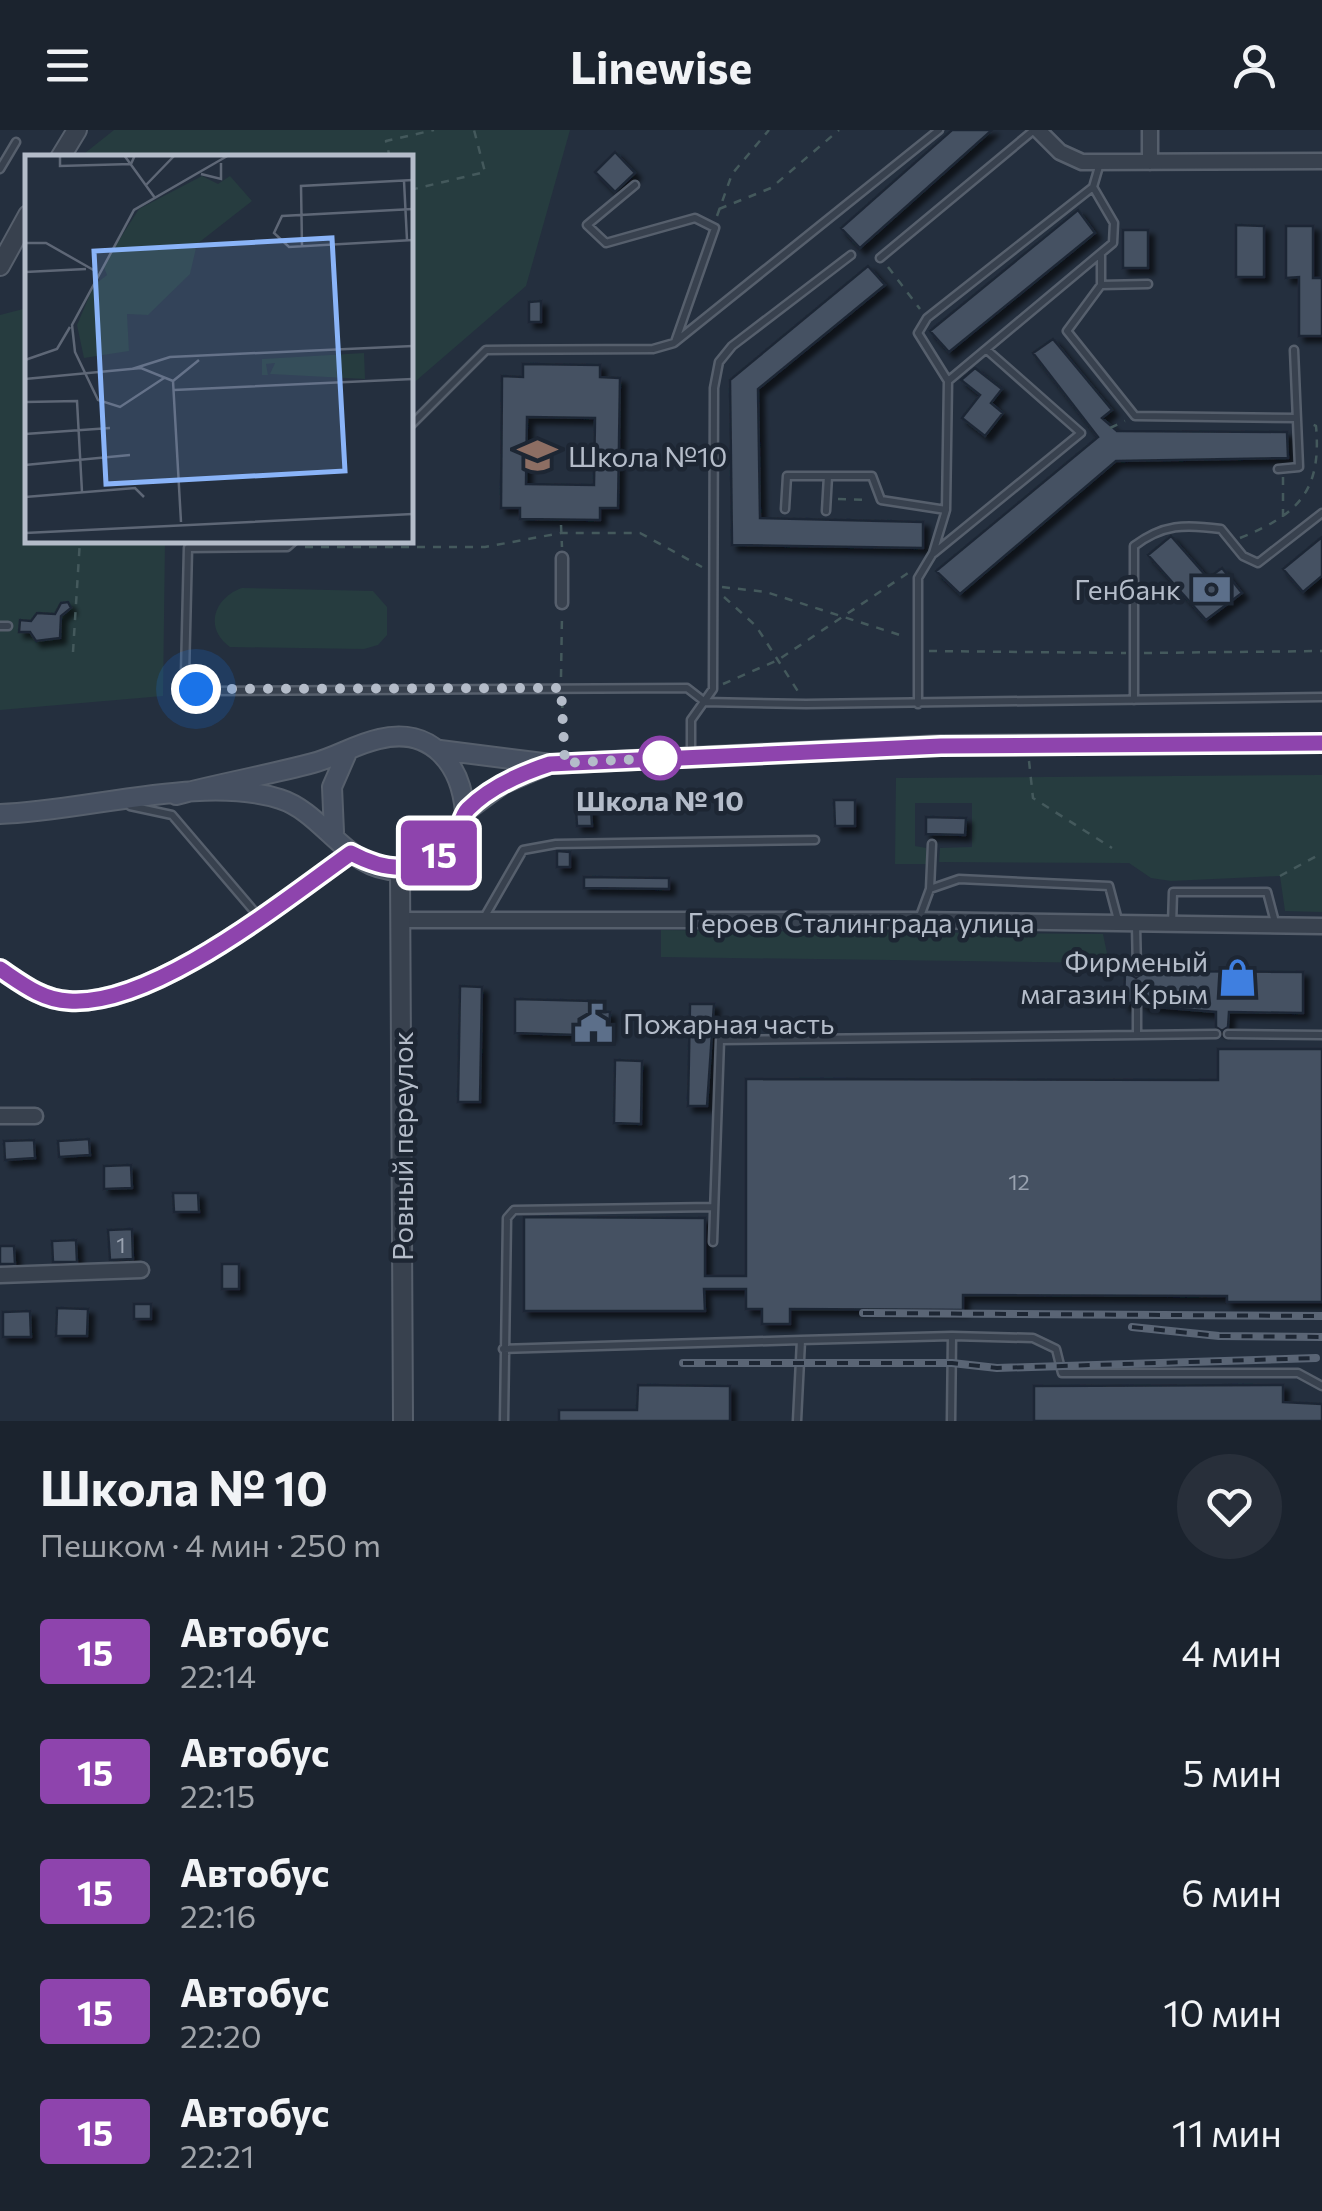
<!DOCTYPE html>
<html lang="ru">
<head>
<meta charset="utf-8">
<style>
  body { margin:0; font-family:Commissioner,sans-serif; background:#282f3a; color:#f1f3f6; height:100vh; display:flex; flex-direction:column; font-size:38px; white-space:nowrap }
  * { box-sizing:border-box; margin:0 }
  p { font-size:32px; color:#a0a4aa }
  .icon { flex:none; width:55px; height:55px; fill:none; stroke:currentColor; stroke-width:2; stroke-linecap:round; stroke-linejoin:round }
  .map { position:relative; height:1291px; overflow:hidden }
  .details { display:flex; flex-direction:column; background:#1b232e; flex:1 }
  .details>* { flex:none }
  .badge { padding:0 20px; border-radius:8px; font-size:35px; line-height:65px }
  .you { position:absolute; width:50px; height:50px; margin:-25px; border:8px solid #fff; border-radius:50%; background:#1a73e8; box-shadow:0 0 0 15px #1a73e833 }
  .map>.badge { position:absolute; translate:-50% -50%; box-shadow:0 0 0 5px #fff }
  .round { display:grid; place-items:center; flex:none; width:105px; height:105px; border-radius:52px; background:#282f3a }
  .summary { display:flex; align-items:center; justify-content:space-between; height:170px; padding:0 40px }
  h1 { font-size:48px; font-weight:700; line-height:75px }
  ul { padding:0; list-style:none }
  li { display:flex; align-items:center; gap:30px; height:120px; padding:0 40px }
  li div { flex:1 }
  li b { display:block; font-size:38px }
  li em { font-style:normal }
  li .badge { min-width:110px; font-weight:700; text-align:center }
  header { display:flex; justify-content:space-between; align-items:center; height:130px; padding:0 40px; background:#1b232e; font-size:45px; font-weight:700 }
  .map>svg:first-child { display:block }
</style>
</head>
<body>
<header><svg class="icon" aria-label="menu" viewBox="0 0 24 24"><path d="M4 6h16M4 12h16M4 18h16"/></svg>Linewise<svg class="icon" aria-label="person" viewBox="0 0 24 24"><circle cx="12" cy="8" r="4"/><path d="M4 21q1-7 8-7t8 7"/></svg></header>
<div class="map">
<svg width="1322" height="1291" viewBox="0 0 1322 1291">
  <defs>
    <filter id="shadow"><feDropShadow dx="5.5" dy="5.5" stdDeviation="2.5" flood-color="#0009"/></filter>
  </defs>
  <rect width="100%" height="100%" fill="#242f3e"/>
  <path fill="#263c3f" d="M114 0H570L526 156 410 256V28L80 27Z
    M27 178 28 410H165L163 566 0 580V185Z
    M242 458 373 461 387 477V505L378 515 364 519 230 517C203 498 215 467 242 458Z
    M1322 645V782L1285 781 1280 746 1171 751 1151 748 1129 733 939 732 940 718 972 717V673H915V716L926 718V734H895L896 648Z
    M661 800 1103 804 1109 833 661 827Z"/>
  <path fill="#455162" stroke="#1f2835" stroke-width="2.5" fill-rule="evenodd" filter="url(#shadow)" d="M952 0H992L860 118 841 98Z
    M615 22 635 43 615 62 595 42Z
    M1078 80 1095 103 949 222 930 201Z
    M1236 95 1264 96V147H1236Z
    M1286 96H1313V148H1322V206H1299V147L1286 148Z
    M1123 100H1148V138H1123Z
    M868 136 885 155 758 259 760 388 923 392V418L732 415 730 250Z
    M541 171V192H529V172Z
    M1053 209 1112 280 1102 288 1117 301 1287 302 1288 328 1116 331 960 464 936 441 1098 307 1033 223Z
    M523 234 600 235V247L620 248 618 378H600V390L520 389V378H501L502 246 523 247ZM527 287 595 288 594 355 526 354Z
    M975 238 1002 259 991 273 1003 283 985 306 962 288 980 265 961 250Z
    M1171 406 1208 448 1222 438 1242 463 1206 490 1148 425Z
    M1322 407V446L1303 462 1283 439Z
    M68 472 71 478 61 486 60 508 36 511 30 502H19L20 490 31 491 37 483 55 484 61 473Z
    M834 670H855V696H835Z
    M576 678H591L592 696H577Z
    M926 687 966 688 965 705 926 704Z
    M557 721 570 722V737H557Z
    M584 747 669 748V759L584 758Z
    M1125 841 1136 848 1144 841 1303 842V883L1229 882 1228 897 1222 901 1216 897V882L1144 876 1138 869 1124 876Z
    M460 856 482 857 480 972H458Z
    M515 869 594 871V881L610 882 609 906 515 903Z
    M690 874H714L707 976H688Z
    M1218 919H1322V1172H1227V1166L963 1165V1180L790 1179V1194H762V1179H746V1159H704L705 1181H524V1087L705 1088V1146H746V949L1218 950Z
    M615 930 642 931 641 994 614 993Z
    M89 1009 90 1025 59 1027 58 1011Z
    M34 1010 35 1028 5 1030 4 1011Z
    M131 1035 132 1058 104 1059V1036Z
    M173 1063H198L199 1082H174Z
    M132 1099 133 1129 110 1130 108 1100Z
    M76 1110 77 1132H53L52 1111Z
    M0 1116H14L15 1134H0Z
    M222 1134H239V1159H222Z
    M134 1174H151V1189H134Z
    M57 1178 88 1179 87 1206H56Z
    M30 1181 31 1207H3V1182Z
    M638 1255 730 1256V1291H559V1280H637Z
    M1283 1255V1272L1322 1274V1291H1034V1256Z"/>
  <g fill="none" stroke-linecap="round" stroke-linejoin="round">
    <defs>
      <path id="service" d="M0 39 16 12
        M635 55 587 95 606 113 695 88 715 98 675 212
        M1101 126V155L1148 154
        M880 128 1034 0
        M1101 155 1067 201 1135 286 1297 288
        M948 251 918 203 927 188 1093 57
        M410 296 486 220 653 219 674 213 939 0
        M1278 339 1299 337 1294 220
        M785 379 787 346H872L881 370 946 380
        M826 381 828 346
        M295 410 287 417 188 418 185 544 191 556 203 561 687 558 705 572 806 574 1322 567
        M934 423 1081 303 987 220
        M0 496H8
        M1134 570V416C1163 394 1185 394 1221 399L1243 426 1258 433 1322 383
        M918 574V448L933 423 946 380 948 251 1113 113 1114 93 1093 57 1100 33
        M691 625V590L713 559 714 258 719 232 732 216 851 125
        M130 676 172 685 259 787
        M930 759 932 714
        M485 786 523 720 556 714 815 710
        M919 789 930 759 959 749 1109 756 1118 790
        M1172 795 1173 762H1267L1276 796
        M1136 796 1137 841
        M1228 904 1322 905
        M1137 905 1216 904
        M713 1112 720 910 1137 905V876
        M952 1206 1033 1208 1056 1219 1062 1243H1298L1322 1256
        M801 1210 952 1206 951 1291
        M503 1219 801 1210 797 1291
        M504 1291 507 1088 514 1080 713 1077"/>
      <path id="pedestrian" d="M562 428V473"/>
      <path id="minor" d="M1038 0 1060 22 1082 32 1322 31
        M1150 32V0
        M401 790H919L1322 796
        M0 986H35
        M0 1145 141 1140"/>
      <path id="tertiary" d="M60 28 77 0
        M0 136 28 85
        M400 740 403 1291
        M0 839C21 853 42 870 69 871 153 877 283 771 351 723"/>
      <path id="secondary" d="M440 620 551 634 941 615 1322 613
        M465 682 503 654 545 636
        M0 684C83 682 202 644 280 669 325 683 350 745 402 740 434 737 456 710 465 682 461 634 431 596 379 609 356 614 336 627 313 633 268 645 222 653 176 665
        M334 702 332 657 346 625"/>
    </defs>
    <use href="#service" stroke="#565f6c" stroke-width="11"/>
    <use href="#pedestrian" stroke="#565f6c" stroke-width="15"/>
    <use href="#minor" stroke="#565f6c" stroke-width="19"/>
    <use href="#tertiary" stroke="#565f6c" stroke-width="22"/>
    <use href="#secondary" stroke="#565f6c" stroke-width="22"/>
    <path stroke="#44595c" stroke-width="2.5" stroke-dasharray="8 8" stroke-linecap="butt" d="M390 28 386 11 434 0
      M410 60 485 42 474 0
      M719 79 771 58 839 0
      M717 86 732 44 769 0
      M888 137 920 179
      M1110 298 1125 291
      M1283 347V389
      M838 369 870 370
      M561 395 562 417
      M1240 408C1297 385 1322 362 1316 296L1307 292
      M305 417H485L561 403H640L702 437
      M722 457 766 462 906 507
      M724 467 756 496 799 563
      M929 521 1126 523
      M73 522 80 410
      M1144 523 1322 521
      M561 547 562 485
      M723 554 778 530 908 443
      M562 570 564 617
      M1029 631 1033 668 1112 718
      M1280 746 1322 723"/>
    <use href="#service" stroke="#38414e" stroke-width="6"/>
    <use href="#pedestrian" stroke="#38414e" stroke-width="10"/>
    <use href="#minor" stroke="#38414e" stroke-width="14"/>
    <use href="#tertiary" stroke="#38414e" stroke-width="18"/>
    <use href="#secondary" stroke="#465061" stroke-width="18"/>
    <defs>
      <path id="rail" d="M863 1183 1322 1186
        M1132 1197 1219 1206 1322 1207
        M683 1233H952L997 1238 1316 1228"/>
    </defs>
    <use href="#rail" stroke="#5a6575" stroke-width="8"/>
    <use href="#rail" stroke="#1d2633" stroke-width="4" stroke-dasharray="11" stroke-linecap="butt"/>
  </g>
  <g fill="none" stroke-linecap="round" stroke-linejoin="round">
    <defs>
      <path id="line" d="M0 839C21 853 42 870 69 871 153 877 283 771 351 723 388 743 428 746 455 707 461 698 461 686 468 679 490 657 522 643 550 634L941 616 1322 613"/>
    </defs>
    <use href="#line" stroke="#fff" stroke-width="22"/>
    <use href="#line" stroke="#8e44ad" stroke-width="15"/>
    <path stroke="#b4bcc9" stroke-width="10" stroke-dasharray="0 18" d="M196 559 561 558 565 633 660 628"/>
  </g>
  <defs>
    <symbol id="school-bare" viewBox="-9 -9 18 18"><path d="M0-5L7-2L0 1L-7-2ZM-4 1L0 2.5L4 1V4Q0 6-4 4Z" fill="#8d6e63" stroke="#1d2633" stroke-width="2.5" paint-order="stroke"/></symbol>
    <symbol id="bank-bare" viewBox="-9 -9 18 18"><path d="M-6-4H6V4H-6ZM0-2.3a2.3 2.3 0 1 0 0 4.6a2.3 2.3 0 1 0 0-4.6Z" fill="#5c6f8a" stroke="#1d2633" stroke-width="2.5" paint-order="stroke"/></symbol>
    <symbol id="shop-bare" viewBox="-9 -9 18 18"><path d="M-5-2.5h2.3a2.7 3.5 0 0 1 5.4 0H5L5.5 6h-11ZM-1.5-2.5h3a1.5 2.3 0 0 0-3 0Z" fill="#3f7fe0" stroke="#1d2633" stroke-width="2.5" paint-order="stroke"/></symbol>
    <symbol id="civic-bare" viewBox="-9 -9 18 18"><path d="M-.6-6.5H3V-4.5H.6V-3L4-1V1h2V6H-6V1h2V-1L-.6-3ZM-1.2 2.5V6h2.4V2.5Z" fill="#5c6f8a" stroke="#1d2633" stroke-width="2.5" paint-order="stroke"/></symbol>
  </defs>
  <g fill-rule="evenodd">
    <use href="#school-bare" x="510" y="298" width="55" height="55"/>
    <use href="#bank-bare" x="1184" y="432" width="55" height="55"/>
    <use href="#shop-bare" x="1210" y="820" width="55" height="55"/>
    <use href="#civic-bare" x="566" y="866" width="55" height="55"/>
  </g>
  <circle fill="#fff" stroke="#8e44ad" stroke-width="5" cx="660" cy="628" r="20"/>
  <g text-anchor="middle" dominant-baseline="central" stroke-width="9" stroke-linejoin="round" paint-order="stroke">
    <g font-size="22" fill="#98a1af">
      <text x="1019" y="1051">12</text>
      <text x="121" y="1114">1</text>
    </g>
    <g font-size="28" fill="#b4bcc9" stroke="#1d2633" text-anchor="start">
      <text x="568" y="326">Школа №10</text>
      <text x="1181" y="459" text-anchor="end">Генбанк</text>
      <text x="1208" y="831" text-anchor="end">Фирменый<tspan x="1208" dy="32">магазин Крым</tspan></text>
      <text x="623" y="893">Пожарная часть</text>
    </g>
    <g font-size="28" font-weight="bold" fill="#b4bcc9" stroke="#1d2633">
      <text x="660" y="670">Школа № 10</text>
    </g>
    <g font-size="28" fill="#b4bcc9" stroke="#1d2633">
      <text x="861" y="792">Героев Сталинграда улица</text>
      <text transform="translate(402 1016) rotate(-90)">Ровный переулок</text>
    </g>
  </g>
  <g transform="translate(25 25)">
    <rect width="388" height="388" fill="#242f3e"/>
    <path d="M177 21 193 29 205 21 227 46 172 89 165 119 123 160 102 159 104 196 59 203 52 170 69 130 82 120 78 110 114 54ZM339 198 340 224 245 219 250 208 241 209 243 220H237V204Z" fill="#263c3f"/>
    <path fill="none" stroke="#5e6776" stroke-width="2.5" d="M35 0V11L106 9 110 0M99 0 130 43M176 19 196 24V8M379 26 382 85M121 30 150 0M388 54 257 61 249 78 264 92 388 85M0 88H21L72 117M277 91 276 31 388 25M0 117 61 114M0 205 32 194 45 172M107 214 145 202 388 191M139 223 95 252 73 245 50 197 47 170 109 55 204 0M0 224 116 213 148 226 174 205M148 226 156 367M149 235 388 224M0 247 52 246 57 337M0 279 85 273M0 310 105 300M0 342 110 333 119 342M0 378 388 359"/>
    <path fill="#8ab4f8" fill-opacity="0.15" stroke="#8ab4f8" stroke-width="5" d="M307 83 320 316 81 329 69 96Z"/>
    <rect width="388" height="388" fill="none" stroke="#b4bcc9" stroke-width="5"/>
  </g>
</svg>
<div class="you" style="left:196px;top:559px"></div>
<b class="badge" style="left:439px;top:723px;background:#8e44ad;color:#fff">15</b>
</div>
<section class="details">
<div class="summary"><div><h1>Школа № 10</h1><p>Пешком · 4 мин · 250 m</p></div><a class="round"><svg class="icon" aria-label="heart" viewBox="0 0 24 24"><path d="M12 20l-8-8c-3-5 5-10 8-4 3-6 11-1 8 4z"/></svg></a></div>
<ul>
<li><span class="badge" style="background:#8e44ad;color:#fff">15</span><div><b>Автобус</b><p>22:14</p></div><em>4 мин</em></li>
<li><span class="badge" style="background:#8e44ad;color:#fff">15</span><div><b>Автобус</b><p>22:15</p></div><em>5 мин</em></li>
<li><span class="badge" style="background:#8e44ad;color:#fff">15</span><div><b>Автобус</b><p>22:16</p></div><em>6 мин</em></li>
<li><span class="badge" style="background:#8e44ad;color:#fff">15</span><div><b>Автобус</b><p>22:20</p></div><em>10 мин</em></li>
<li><span class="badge" style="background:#8e44ad;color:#fff">15</span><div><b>Автобус</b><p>22:21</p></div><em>11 мин</em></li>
</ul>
</section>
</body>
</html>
